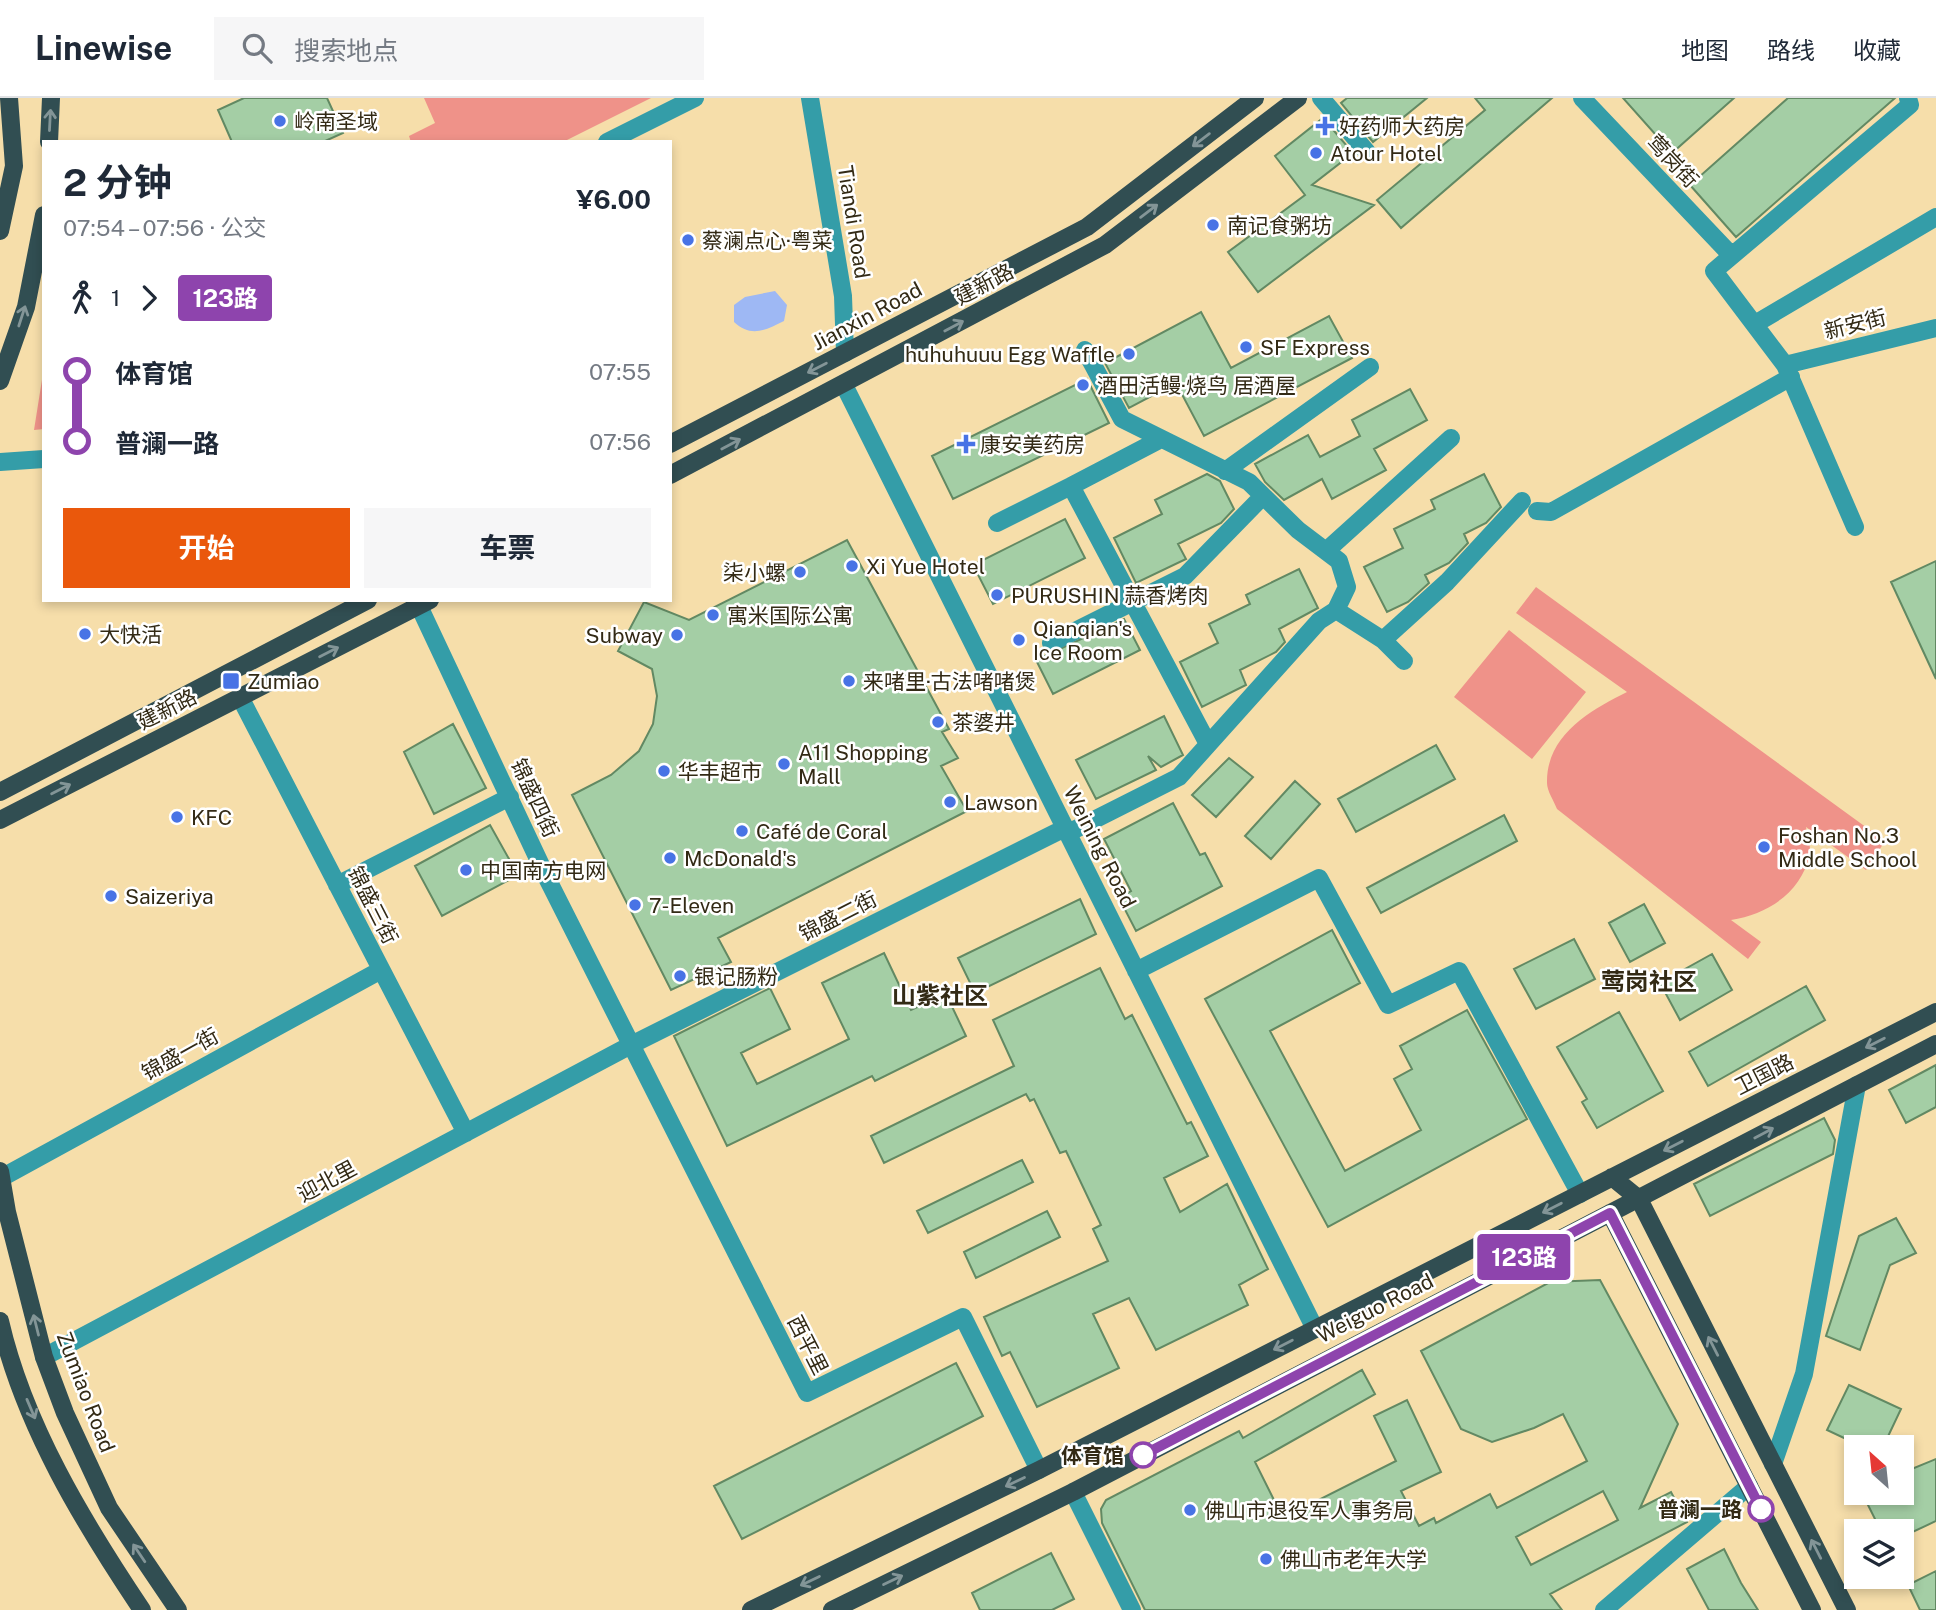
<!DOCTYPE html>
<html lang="zh">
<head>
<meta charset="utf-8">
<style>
  body { margin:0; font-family:"Public Sans","Noto Sans SC",sans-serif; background:#f6f6f7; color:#1f2937; height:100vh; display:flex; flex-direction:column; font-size:26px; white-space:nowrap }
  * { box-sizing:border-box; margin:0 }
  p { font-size:23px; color:#747a83 }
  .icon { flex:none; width:38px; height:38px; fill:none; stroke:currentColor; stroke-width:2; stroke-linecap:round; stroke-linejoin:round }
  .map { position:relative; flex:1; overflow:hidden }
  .side { position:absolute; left:42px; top:42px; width:630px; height:462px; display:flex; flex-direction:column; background:#fff; border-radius:0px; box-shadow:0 4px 10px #0003 }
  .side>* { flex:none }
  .badge { padding:0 14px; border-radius:5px; font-size:24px; line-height:46px }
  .needle { width:46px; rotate:333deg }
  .controls { position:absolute; left:1844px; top:1337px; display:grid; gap:14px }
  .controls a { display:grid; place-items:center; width:70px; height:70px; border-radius:0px; background:#fff; box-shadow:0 4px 10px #0003; font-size:35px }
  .map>.badge { position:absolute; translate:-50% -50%; box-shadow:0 0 0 4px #fff }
  .legs { display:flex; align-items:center; gap:10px; height:77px; padding:0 21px; font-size:23px }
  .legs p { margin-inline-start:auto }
  .headline { display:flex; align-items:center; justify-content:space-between; height:119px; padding:0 21px }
  h1 { font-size:38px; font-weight:700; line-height:52px }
  .cta { display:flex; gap:14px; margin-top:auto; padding:14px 21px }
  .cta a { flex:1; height:80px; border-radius:0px; background:#ea580c; color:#fff; font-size:28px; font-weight:700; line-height:80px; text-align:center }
  .cta a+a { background:#f6f6f7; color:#1f2937 }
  ul { padding:0 21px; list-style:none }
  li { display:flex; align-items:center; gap:24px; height:70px; font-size:26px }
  li i { display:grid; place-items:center; width:10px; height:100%; margin:0 9px; background:currentColor }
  li i::after { content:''; width:18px; height:18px; margin:-9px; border:5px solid; border-radius:50%; background:#fff }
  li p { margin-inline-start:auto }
  li:first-child i { background:linear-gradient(#0000 50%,currentColor 0) }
  li:last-child i { background:linear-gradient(currentColor 50%,#0000 0) }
  header { display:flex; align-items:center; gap:42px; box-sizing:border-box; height:98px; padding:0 35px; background:#fff; border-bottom:2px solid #e0e1e3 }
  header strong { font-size:33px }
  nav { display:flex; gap:38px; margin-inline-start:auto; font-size:24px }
  .search { width:490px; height:63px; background:#f6f6f7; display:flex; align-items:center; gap:18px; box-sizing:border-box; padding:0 24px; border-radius:0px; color:#747a83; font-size:26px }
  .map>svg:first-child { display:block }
</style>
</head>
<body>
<header>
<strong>Linewise</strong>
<div class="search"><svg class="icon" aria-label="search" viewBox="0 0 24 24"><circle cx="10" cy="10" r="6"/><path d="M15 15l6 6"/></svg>搜索地点</div>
<nav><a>地图</a><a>路线</a><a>收藏</a></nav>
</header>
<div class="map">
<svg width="1936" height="1512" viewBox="0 0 1936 1512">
  <rect width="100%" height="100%" fill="#f6deaa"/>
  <path fill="#ef9289" d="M424 0H651L563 44H411L409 38 435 25Z
    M44 269V331L34 332Z
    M1536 489 1885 743 1866 772 1806 729C1807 737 1811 748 1810 756 1801 795 1768 816 1731 822L1761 844 1748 861 1557 711C1554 703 1547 693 1547 685 1546 637 1591 612 1627 594L1516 515Z
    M1509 532 1586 594 1532 661 1454 599Z"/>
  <path fill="#9eb8f4" d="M775 193 787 207 784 223C766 232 751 240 734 224V207L745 199Z"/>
  <path fill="#a4cea5" stroke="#628963" stroke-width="2" fill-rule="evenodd" d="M244 0H327L343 35 323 44H232L218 12Z
    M1347 0H1427L1373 44 1341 5Z
    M1475 0H1552L1401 130 1377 102 1485 12Z
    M1623 0H1734L1672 55Z
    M1788 0H1895L1736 139 1690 87Z
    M1323 20 1353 55 1312 87 1374 107 1258 194 1228 154 1305 97 1275 58Z
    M1201 214 1231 270 1329 218 1352 260 1204 338 1176 285 1129 310 1105 265Z
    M1087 281 1109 325 953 401 932 358Z
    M1410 291 1427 322 1374 351 1386 372 1332 401 1322 381 1284 402 1265 384 1255 366 1308 337 1320 359 1360 338 1352 322Z
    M1207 376 1220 383 1234 411 1221 425 1178 446 1186 461 1136 485 1114 440 1162 416 1155 402Z
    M1484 376 1501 409 1486 425 1464 436 1468 445 1449 465 1425 477 1429 485 1408 504 1387 514 1364 469 1403 450 1394 431 1435 411 1431 402Z
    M1065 421 1085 460 993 506 973 467Z
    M847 442 949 631 942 634 958 660 941 668 967 713 718 840 731 864 671 892 572 697 611 677 639 653 653 626 657 598 652 571 618 553 644 504 689 522Z
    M1936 463V581L1891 484Z
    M1299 471 1318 510 1279 531 1285 544 1276 554 1240 572 1246 587 1202 609 1180 564 1218 545 1209 526 1250 506 1246 497Z
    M1124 521 1140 552 1053 596 1036 562Z
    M1164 618 1183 657 1161 669 1148 658 1156 672 1096 701 1076 662Z
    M453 626 486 690 434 716 404 654Z
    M1436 647 1455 681 1356 734 1338 701Z
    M1229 660 1253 679 1216 719 1192 697Z
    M1295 683 1320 706 1271 761 1245 738Z
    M1173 705 1200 757 1205 755 1222 788 1136 833 1119 800 1131 793 1104 741Z
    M1504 717 1517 743 1381 815 1367 790Z
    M490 727 518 777 442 818 415 768Z
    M1080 801 1096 836 975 895 958 860Z
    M1644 806 1665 845 1630 864 1609 825Z
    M1332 832 1360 885 1270 933 1345 1073 1421 1032 1394 981 1412 971 1400 948 1467 912 1527 1021 1328 1129 1205 901Z
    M1574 841 1595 881 1536 911 1514 871Z
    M884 855 911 912 946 896 966 938 875 983 872 978 727 1048 674 938 770 890 790 931 741 955 757 986 849 941 822 885Z
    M1712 856 1732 892 1680 922 1660 885Z
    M1100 870 1125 921 1132 917 1187 1026 1191 1024 1208 1058 1164 1080 1180 1114 1227 1086 1268 1171 1239 1187 1248 1207 1156 1252 1129 1200 1093 1216 1119 1270 1037 1309 1010 1254 1002 1258 984 1219 1108 1163 1093 1131 1101 1127 1066 1053 1060 1055 1034 1001 1030 1003 1026 996 884 1065 871 1038 1014 968 993 922Z
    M1806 888 1825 922 1708 988 1689 954Z
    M1619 914 1663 993 1597 1030 1582 1004 1587 1001 1557 949Z
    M1936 967V1009L1906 1025 1889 992Z
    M1824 1020 1835 1042 1833 1056 1710 1118 1694 1086Z
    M1022 1062 1033 1084 928 1135 917 1113Z
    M1047 1113 1060 1139 976 1180 964 1154Z
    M1896 1120 1916 1155 1890 1167 1860 1252 1826 1238 1859 1138Z
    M1600 1182 1678 1326 1640 1410 1671 1394 1687 1424 1550 1496 1562 1512H1145L1102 1425 1101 1411 1106 1402 1239 1333 1243 1340 1362 1272 1375 1296 1255 1364 1283 1420 1396 1363 1374 1318 1407 1302 1441 1374 1401 1393 1419 1428 1434 1420 1436 1425 1490 1396 1497 1410 1587 1363 1563 1316 1534 1330 1492 1344 1461 1331 1421 1253 1550 1184ZM1603 1393 1618 1422 1531 1467 1516 1439Z
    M956 1265 983 1318 742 1441 714 1388Z
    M1849 1287 1901 1311 1883 1349H1863L1827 1332Z
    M1936 1361V1423L1902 1439V1433H1881L1862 1395H1902V1375Z
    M1724 1451 1741 1485 1758 1512H1709L1687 1471Z
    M1051 1455 1074 1501 1052 1512H980L972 1495Z
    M1936 1473V1512H1920L1908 1487Z"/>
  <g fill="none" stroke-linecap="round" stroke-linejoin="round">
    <path stroke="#349da8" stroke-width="18" d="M810 0 843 198 845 255
      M1321 0 1367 54
      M1582 0 1731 157
      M607 44 695 0
      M1755 226 1936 119
      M1085 252 1122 321 1249 384 1298 432 1339 463 1347 489 1336 512
      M1785 267 1936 230
      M844 287 1315 1231
      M1161 341 1071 388 1208 646
      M0 364 44 361
      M1225 373 1370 269
      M1537 413 1551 414 1791 279
      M997 425 1071 388
      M1855 429 1785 267 1714 173 1910 7 1908 0
      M1326 453 1451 340
      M419 508 547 780 807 1295 963 1219 1039 1372
      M1383 542 1447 484 1522 403
      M1051 545 1185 478 1263 398
      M240 599 466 1035
      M1068 735 1179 679 1319 523 1336 512 1383 542 1404 563
      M337 787 510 699
      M1136 873 1319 780 1388 907 1459 873 1580 1096
      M1 1080 381 872
      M44 1259 631 947 1065 730
      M1773 1366 1804 1276 1857 987
      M1073 1394 1132 1512
      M1604 1512 1749 1388"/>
    <path stroke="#314e52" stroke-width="18" d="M49 44 51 0
      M0 133 14 68 9 0
      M0 283 26 209 44 117
      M670 346 1087 129 1255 0
      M670 377 1105 147 1298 0
      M0 694 368 502
      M0 722 430 502
      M0 1073 7 1114 44 1259 65 1315 109 1410 178 1512
      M1612 1079 1639 1101 1847 1512
      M1610 1115 1812 1512
      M0 1223C24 1327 83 1424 142 1512
      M751 1512 1039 1372 1936 914
      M832 1512 1073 1394 1936 946"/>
  </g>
  <defs><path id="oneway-shaft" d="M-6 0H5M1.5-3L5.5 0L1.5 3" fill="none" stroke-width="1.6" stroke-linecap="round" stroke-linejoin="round" transform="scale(1.75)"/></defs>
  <g stroke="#839597">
    <use href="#oneway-shaft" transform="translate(50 22) rotate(-87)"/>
    <use href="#oneway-shaft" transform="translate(1201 42) rotate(143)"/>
    <use href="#oneway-shaft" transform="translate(1149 113) rotate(-37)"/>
    <use href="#oneway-shaft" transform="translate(22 218) rotate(-72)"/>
    <use href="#oneway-shaft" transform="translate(954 228) rotate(-28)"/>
    <use href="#oneway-shaft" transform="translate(817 270) rotate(153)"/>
    <use href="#oneway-shaft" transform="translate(731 346) rotate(-28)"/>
    <use href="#oneway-shaft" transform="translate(329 554) rotate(-27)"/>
    <use href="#oneway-shaft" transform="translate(61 691) rotate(-27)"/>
    <use href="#oneway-shaft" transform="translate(1875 945) rotate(153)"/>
    <use href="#oneway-shaft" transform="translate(1764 1035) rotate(-28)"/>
    <use href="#oneway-shaft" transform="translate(1673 1048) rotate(153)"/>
    <use href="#oneway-shaft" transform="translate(1552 1110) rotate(153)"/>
    <use href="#oneway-shaft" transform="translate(36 1227) rotate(-104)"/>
    <use href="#oneway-shaft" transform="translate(1283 1247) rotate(153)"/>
    <use href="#oneway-shaft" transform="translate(1713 1248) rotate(-117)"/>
    <use href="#oneway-shaft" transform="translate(31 1311) rotate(67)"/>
    <use href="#oneway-shaft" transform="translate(1015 1384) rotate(154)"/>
    <use href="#oneway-shaft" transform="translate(1816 1451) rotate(-117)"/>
    <use href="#oneway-shaft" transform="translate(139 1455) rotate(-124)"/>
    <use href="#oneway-shaft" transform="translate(893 1482) rotate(-26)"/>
    <use href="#oneway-shaft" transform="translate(810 1483) rotate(154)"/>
  </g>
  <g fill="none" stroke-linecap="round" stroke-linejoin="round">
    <defs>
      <path id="line-1" d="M1143 1357 1610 1115 1761 1411"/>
    </defs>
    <use href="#line-1" stroke="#fff" stroke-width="16"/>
    <use href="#line-1" stroke="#8e44ad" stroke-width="10"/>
  </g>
  <g fill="#4873e5" stroke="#fff" stroke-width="2.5">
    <circle cx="280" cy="23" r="7"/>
    <path d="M1321.5 17.5h7v7h7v7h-7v7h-7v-7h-7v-7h7z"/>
    <circle cx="1316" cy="55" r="7"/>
    <circle cx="1213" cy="127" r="7"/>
    <circle cx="688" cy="142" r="7"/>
    <circle cx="1246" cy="249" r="7"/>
    <circle cx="1129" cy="256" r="7"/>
    <circle cx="1083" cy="287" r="7"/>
    <path d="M962.5 335.5h7v7h7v7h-7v7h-7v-7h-7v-7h7z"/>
    <circle cx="852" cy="468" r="7"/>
    <circle cx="800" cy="474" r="7"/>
    <circle cx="997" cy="497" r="7"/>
    <circle cx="713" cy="517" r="7"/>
    <circle cx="85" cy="536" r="7"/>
    <circle cx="677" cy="537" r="7"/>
    <circle cx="1019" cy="542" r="7"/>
    <rect x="222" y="574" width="18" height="18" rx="3.5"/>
    <circle cx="849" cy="583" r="7"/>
    <circle cx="938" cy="624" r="7"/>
    <circle cx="784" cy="666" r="7"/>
    <circle cx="664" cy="673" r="7"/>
    <circle cx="950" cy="704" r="7"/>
    <circle cx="177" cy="719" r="7"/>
    <circle cx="742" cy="733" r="7"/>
    <circle cx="1764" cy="749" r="7"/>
    <circle cx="670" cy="760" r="7"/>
    <circle cx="466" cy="772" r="7"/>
    <circle cx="111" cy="798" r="7"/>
    <circle cx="635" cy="807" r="7"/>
    <circle cx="680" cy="878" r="7"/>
    <circle cx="1190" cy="1412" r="7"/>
    <circle cx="1266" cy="1461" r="7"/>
  </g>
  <g fill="#fff" stroke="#8e44ad" stroke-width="3.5">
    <circle cx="1143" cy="1357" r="12"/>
    <circle cx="1761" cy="1411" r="12"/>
  </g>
  <g text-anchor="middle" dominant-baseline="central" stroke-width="5" stroke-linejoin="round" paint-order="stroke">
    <g font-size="21" fill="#332a15" stroke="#fff" text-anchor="start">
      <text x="294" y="23">岭南圣域</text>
      <text x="1339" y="28">好药师大药房</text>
      <text x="1330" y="55">Atour Hotel</text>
      <text x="1227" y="127">南记食粥坊</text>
      <text x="702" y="142">蔡澜点心·粤菜</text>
      <text x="1260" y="249">SF Express</text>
      <text x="1115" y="256" text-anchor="end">huhuhuuu Egg Waffle</text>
      <text x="1097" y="287">酒田活鳗·烧鸟 居酒屋</text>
      <text x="980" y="346">康安美药房</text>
      <text x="866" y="468">Xi Yue Hotel</text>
      <text x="786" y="474" text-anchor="end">柒小螺</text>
      <text x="1011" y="497">PURUSHIN 蒜香烤肉</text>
      <text x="727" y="517">寓米国际公寓</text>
      <text x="1033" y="530">Qianqian's<tspan x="1033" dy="24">Ice Room</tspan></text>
      <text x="99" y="536">大快活</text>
      <text x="663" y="537" text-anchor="end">Subway</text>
      <text x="247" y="583">Zumiao</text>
      <text x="863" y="583">来啫里·古法啫啫煲</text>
      <text x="952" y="624">茶婆井</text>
      <text x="798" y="654">A11 Shopping<tspan x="798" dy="24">Mall</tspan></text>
      <text x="678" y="673">华丰超市</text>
      <text x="964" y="704">Lawson</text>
      <text x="191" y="719">KFC</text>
      <text x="756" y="733">Café de Coral</text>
      <text x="1778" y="737">Foshan No.3<tspan x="1778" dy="24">Middle School</tspan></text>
      <text x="684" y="760">McDonald's</text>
      <text x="480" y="772">中国南方电网</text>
      <text x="125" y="798">Saizeriya</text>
      <text x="649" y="807">7-Eleven</text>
      <text x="694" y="878">银记肠粉</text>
      <text x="1204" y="1412">佛山市退役军人事务局</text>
      <text x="1280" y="1461">佛山市老年大学</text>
    </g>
    <g font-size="21" fill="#332a15" stroke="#fff">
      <text transform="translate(1673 63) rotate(47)">莺岗街</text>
      <text transform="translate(854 124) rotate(81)">Tiandi Road</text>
      <text transform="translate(984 186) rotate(-28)">建新路</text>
      <text transform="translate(867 218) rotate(-28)">Jianxin Road</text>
      <text transform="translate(1855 226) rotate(-14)">新安街</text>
      <text transform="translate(167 611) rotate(-27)">建新路</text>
      <text transform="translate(535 700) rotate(65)">锦盛四街</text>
      <text transform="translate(1100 749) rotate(63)">Weining Road</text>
      <text transform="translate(373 807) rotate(63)">锦盛三街</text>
      <text transform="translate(838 818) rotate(-27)">锦盛二街</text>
      <text transform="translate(180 956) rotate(-29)">锦盛一街</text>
      <text transform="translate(1764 976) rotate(-27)">卫国路</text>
      <text transform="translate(327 1083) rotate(-28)">迎北里</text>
      <text transform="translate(1375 1210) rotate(-27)">Weiguo Road</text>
      <text transform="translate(808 1247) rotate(63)">西平里</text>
      <text transform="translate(86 1294) rotate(69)">Zumiao Road</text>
    </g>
    <g font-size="21" font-weight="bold" fill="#332a15" stroke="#fff" text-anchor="end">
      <text x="1124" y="1357">体育馆</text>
      <text x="1742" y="1411">普澜一路</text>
    </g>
    <g font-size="24" font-weight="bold" fill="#332a15" stroke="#fff">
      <text x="1649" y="883">莺岗社区</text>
      <text x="940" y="897">山紫社区</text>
    </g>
  </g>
</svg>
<div class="controls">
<a><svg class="needle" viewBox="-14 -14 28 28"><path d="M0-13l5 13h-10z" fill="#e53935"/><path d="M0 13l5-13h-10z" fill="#747a83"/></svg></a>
<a><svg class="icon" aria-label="layers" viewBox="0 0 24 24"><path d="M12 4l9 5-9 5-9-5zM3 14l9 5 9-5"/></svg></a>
</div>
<b class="badge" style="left:1524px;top:1159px;background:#8e44ad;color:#fff">123路</b>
<section class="side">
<div class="headline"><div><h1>2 分钟</h1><p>07:54 – 07:56 · 公交</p></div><b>¥6.00</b></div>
<div class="legs"><svg class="icon" aria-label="walk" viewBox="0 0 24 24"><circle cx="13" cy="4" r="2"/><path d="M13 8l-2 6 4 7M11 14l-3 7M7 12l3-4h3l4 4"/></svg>1<svg class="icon" aria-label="forward" viewBox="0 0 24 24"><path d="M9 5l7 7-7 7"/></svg><b class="badge" style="background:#8e44ad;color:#fff">123路</b></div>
<ul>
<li><i style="color:#8e44ad"></i><b>体育馆</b><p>07:55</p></li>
<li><i style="color:#8e44ad"></i><b>普澜一路</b><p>07:56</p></li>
</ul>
<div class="cta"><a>开始</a><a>车票</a></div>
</section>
</div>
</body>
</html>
